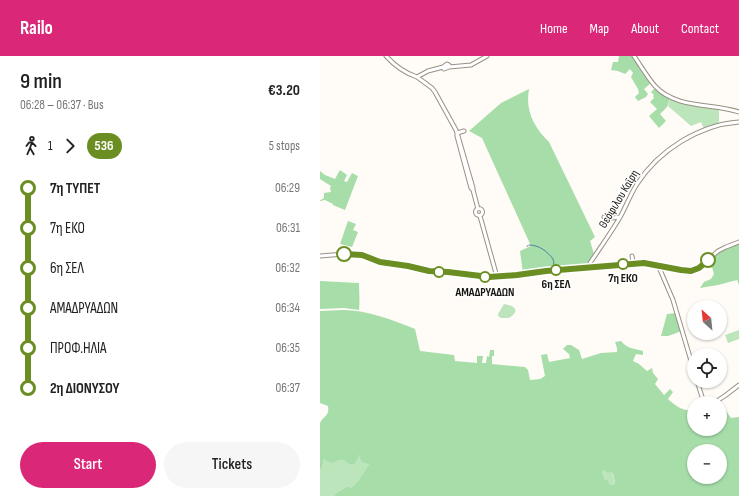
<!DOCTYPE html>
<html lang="en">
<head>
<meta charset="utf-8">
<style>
  body { margin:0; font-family:"Sofia Sans Condensed",sans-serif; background:#f6f6f6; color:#222; height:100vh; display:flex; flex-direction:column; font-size:15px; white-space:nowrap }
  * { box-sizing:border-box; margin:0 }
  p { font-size:13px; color:#767676 }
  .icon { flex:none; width:22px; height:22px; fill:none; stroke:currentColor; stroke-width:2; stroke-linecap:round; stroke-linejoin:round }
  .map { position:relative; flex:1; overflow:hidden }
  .drawer { display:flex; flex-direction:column; background:#fff; width:320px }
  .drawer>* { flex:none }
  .badge { padding:0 8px; border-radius:13px; font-size:14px; line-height:26px }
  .needle { width:26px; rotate:333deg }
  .fabs { position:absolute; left:367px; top:244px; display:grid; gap:8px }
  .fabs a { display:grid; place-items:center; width:40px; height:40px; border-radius:50%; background:#fff; box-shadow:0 1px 3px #0004; font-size:20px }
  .map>.badge { position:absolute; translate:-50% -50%; box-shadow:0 0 0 2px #fff }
  .legs { display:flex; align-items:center; gap:6px; height:44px; padding:0 20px; font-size:13px }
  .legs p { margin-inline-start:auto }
  .summary { display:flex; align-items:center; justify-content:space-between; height:68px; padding:0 20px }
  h1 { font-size:22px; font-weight:600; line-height:30px }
  .button { display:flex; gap:8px; margin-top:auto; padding:8px 20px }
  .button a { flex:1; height:46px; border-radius:24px; background:#db2777; color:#fff; font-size:16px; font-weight:600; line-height:46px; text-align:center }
  .button a+a { background:#f6f6f6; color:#222 }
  ul { padding:0 20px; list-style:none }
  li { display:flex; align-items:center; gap:14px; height:40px; font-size:15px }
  li i { display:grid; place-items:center; width:6px; height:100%; margin:0 5px; background:currentColor }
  li i::after { content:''; width:10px; height:10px; margin:-5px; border:3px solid; border-radius:50%; background:#fff }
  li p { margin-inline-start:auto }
  li:first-child i { background:linear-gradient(#0000 50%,currentColor 0) }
  li:last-child i { background:linear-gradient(currentColor 50%,#0000 0) }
  header { display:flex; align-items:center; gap:24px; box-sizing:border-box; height:56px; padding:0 20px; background:#db2777; color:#fff }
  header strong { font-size:19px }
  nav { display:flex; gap:22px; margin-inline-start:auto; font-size:14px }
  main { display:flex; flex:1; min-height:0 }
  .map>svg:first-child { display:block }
</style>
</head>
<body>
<header>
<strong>Railo</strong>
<nav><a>Home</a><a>Map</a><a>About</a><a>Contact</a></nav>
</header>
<main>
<section class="drawer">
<div class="summary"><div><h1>9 min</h1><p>06:28 – 06:37 · Bus</p></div><b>€3.20</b></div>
<div class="legs"><svg class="icon" aria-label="walk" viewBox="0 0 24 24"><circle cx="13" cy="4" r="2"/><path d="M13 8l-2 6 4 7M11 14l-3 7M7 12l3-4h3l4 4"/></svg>1<svg class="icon" aria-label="forward" viewBox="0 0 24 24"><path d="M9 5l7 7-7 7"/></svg><b class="badge" style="background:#6b8e23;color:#fff">536</b><p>5 stops</p></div>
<ul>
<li><i style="color:#6b8e23"></i><b>7η ΤΥΠΕΤ</b><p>06:29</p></li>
<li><i style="color:#6b8e23"></i><span>7η ΕΚΟ</span><p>06:31</p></li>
<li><i style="color:#6b8e23"></i><span>6η ΣΕΛ</span><p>06:32</p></li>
<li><i style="color:#6b8e23"></i><span>ΑΜΑΔΡΥΑΔΩΝ</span><p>06:34</p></li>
<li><i style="color:#6b8e23"></i><span>ΠΡΟΦ.ΗΛΙΑ</span><p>06:35</p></li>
<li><i style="color:#6b8e23"></i><b>2η ΔΙΟΝΥΣΟΥ</b><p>06:37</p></li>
</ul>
<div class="button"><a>Start</a><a>Tickets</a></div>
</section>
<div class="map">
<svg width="419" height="440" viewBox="0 0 419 440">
  <rect width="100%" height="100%" fill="#fffbf6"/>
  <path fill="#bce5bc" d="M350 42 399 53V67L384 73 381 66 371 70 348 50Z
    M184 248C196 250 200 255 189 262H181L178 260V258Z
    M419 274V283L408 287 405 279Z
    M39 396 49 408C44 416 38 426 31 432L28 430 16 437 14 440H0V414L2 412 4 403C12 411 12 405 19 404 20 404 25 405 26 405Z
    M284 414 292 416C293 418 295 426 295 428L290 429 285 424 282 416Z"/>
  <path fill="#a6dda8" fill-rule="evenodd" d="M299 0H313L318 7V10L331 27 324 33 328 38 326 41 318 45 315 41 319 37 318 33 311 21 313 17 310 13 305 18 298 15 291 14 293 6H298Z
    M336 31 343 39 350 42 347 51 340 58 346 65 339 72 329 60 337 53 330 46 334 42 333 40 334 39 331 36Z
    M209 33C205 55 214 71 229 86L275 181 270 185 274 198 265 210 203 217 200 195 211 190 162 82 149 75 181 47Z
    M20 114 27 119 24 125 27 126 32 117 38 120 25 154 13 149V148L5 144 0 145V144L3 143 4 141V137L11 136 10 132 11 130 0 123V115L5 119 15 123Z
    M28 165 36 168 33 174 38 176 32 191 20 188Z
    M419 188V229L417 224 398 229 380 232 384 226 391 223 394 218 392 211 389 208C393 196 408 191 419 188Z
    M0 225 39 227C39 236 40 245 39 254L24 252 0 253Z
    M23 254C48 254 72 264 95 273L100 295 134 299 135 305 157 307V300H163L162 307H166L167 300 169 301 170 294H174V300H172V308L205 311 208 314 210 324 220 323 225 320 221 299 227 298 229 306 250 302 249 298 243 293 247 289H251L259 294 262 303 281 297 297 296V292L295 286 301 285C306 292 315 293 323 295V299L316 298 313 305 319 308 327 315 332 312 333 317 338 323 335 328 344 339 350 333 353 336 348 343C355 350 363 355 374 355V373H400V354L404 352 411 362 419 361V440H14L16 437 28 430 31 432C38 426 44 416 49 408 40 405 42 407 39 398L37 404 34 408H29L26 405 19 404C12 407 10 409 4 403L2 412 0 414V367C3 360 10 360 8 350L0 347V255ZM374 395H400V421H374ZM284 414C287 417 288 417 292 416 294 419 294 422 295 426V428L290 429 287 424H285L282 416Z
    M356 257 362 275 348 280H341L347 258Z"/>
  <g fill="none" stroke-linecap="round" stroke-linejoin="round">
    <path stroke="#50819b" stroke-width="1" d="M209 189C219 189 227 195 233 203 234 206 234 210 234 213
      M207 190H208"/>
    <defs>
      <path id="secondary" d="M66 0C75 10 85 17 97 21L108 15 123 11
        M314 0C321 10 327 21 335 30 356 53 392 47 419 56
        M127 8 129 9V11L124 13 123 11Z
        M129 11 151 9 167 0
        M97 21 112 32 115 36 136 74 138 80 153 132V134L151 132 137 80V77
        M137 77 144 75
        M153 134 158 153
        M155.5 156a3.5 3.5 0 1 1 7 0a3.5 3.5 0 1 1-7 0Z
        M160 160 177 221
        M284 161C290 163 294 162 300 161
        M0 200 24 198 42 199 65 207 88 210 103 214 114 216H128L169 221 197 219 220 215 324 207 361 214 371 215 379 212 398 195 406 191 419 186
        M311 207 313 205 312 200
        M338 209 353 244 374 315
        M269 211 270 207C280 192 290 178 299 163 306 151 310 139 317 128 339 94 379 69 419 66
        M377 325 384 347
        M394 347 406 339 419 329"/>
    </defs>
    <use href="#secondary" stroke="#989084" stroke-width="5"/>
    <use href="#secondary" stroke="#fff" stroke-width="3"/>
  </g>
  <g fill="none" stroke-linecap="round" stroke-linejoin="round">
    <defs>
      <path id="line-1" d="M24 198 42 199 60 206 88 210 109 215 128 216 169 221 197 219 226 215 324 207 361 214 371 215 379 212 388 204"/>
    </defs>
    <use href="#line-1" stroke="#fff" stroke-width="9"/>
    <use href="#line-1" stroke="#6b8e23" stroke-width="6"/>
  </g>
  <g fill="#fff" stroke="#6b8e23" stroke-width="2">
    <circle cx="24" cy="198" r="7"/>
    <circle cx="388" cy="204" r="7"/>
    <circle cx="303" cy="208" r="5"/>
    <circle cx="236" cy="214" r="5"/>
    <circle cx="119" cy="216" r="5"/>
    <circle cx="165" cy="221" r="5"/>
  </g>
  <g text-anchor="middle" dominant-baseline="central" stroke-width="3" stroke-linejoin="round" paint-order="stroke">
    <g font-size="12" fill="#191611" stroke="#fff">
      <text transform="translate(299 143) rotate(-59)">Θεόφιλου Καϊρη</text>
    </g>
    <g font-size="12" font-weight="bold" fill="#191611" stroke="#fff">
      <text x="303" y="222">7η ΕΚΟ</text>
      <text x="236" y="228">6η ΣΕΛ</text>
      <text x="165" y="236">ΑΜΑΔΡΥΑΔΩΝ</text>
    </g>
  </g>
</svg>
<div class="fabs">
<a><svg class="needle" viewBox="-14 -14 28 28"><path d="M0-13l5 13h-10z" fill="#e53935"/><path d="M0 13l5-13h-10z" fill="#767676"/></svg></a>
<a><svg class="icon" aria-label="locate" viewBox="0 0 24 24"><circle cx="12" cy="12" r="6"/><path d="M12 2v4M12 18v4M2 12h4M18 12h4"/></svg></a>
<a>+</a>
<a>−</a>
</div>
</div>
</main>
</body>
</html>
